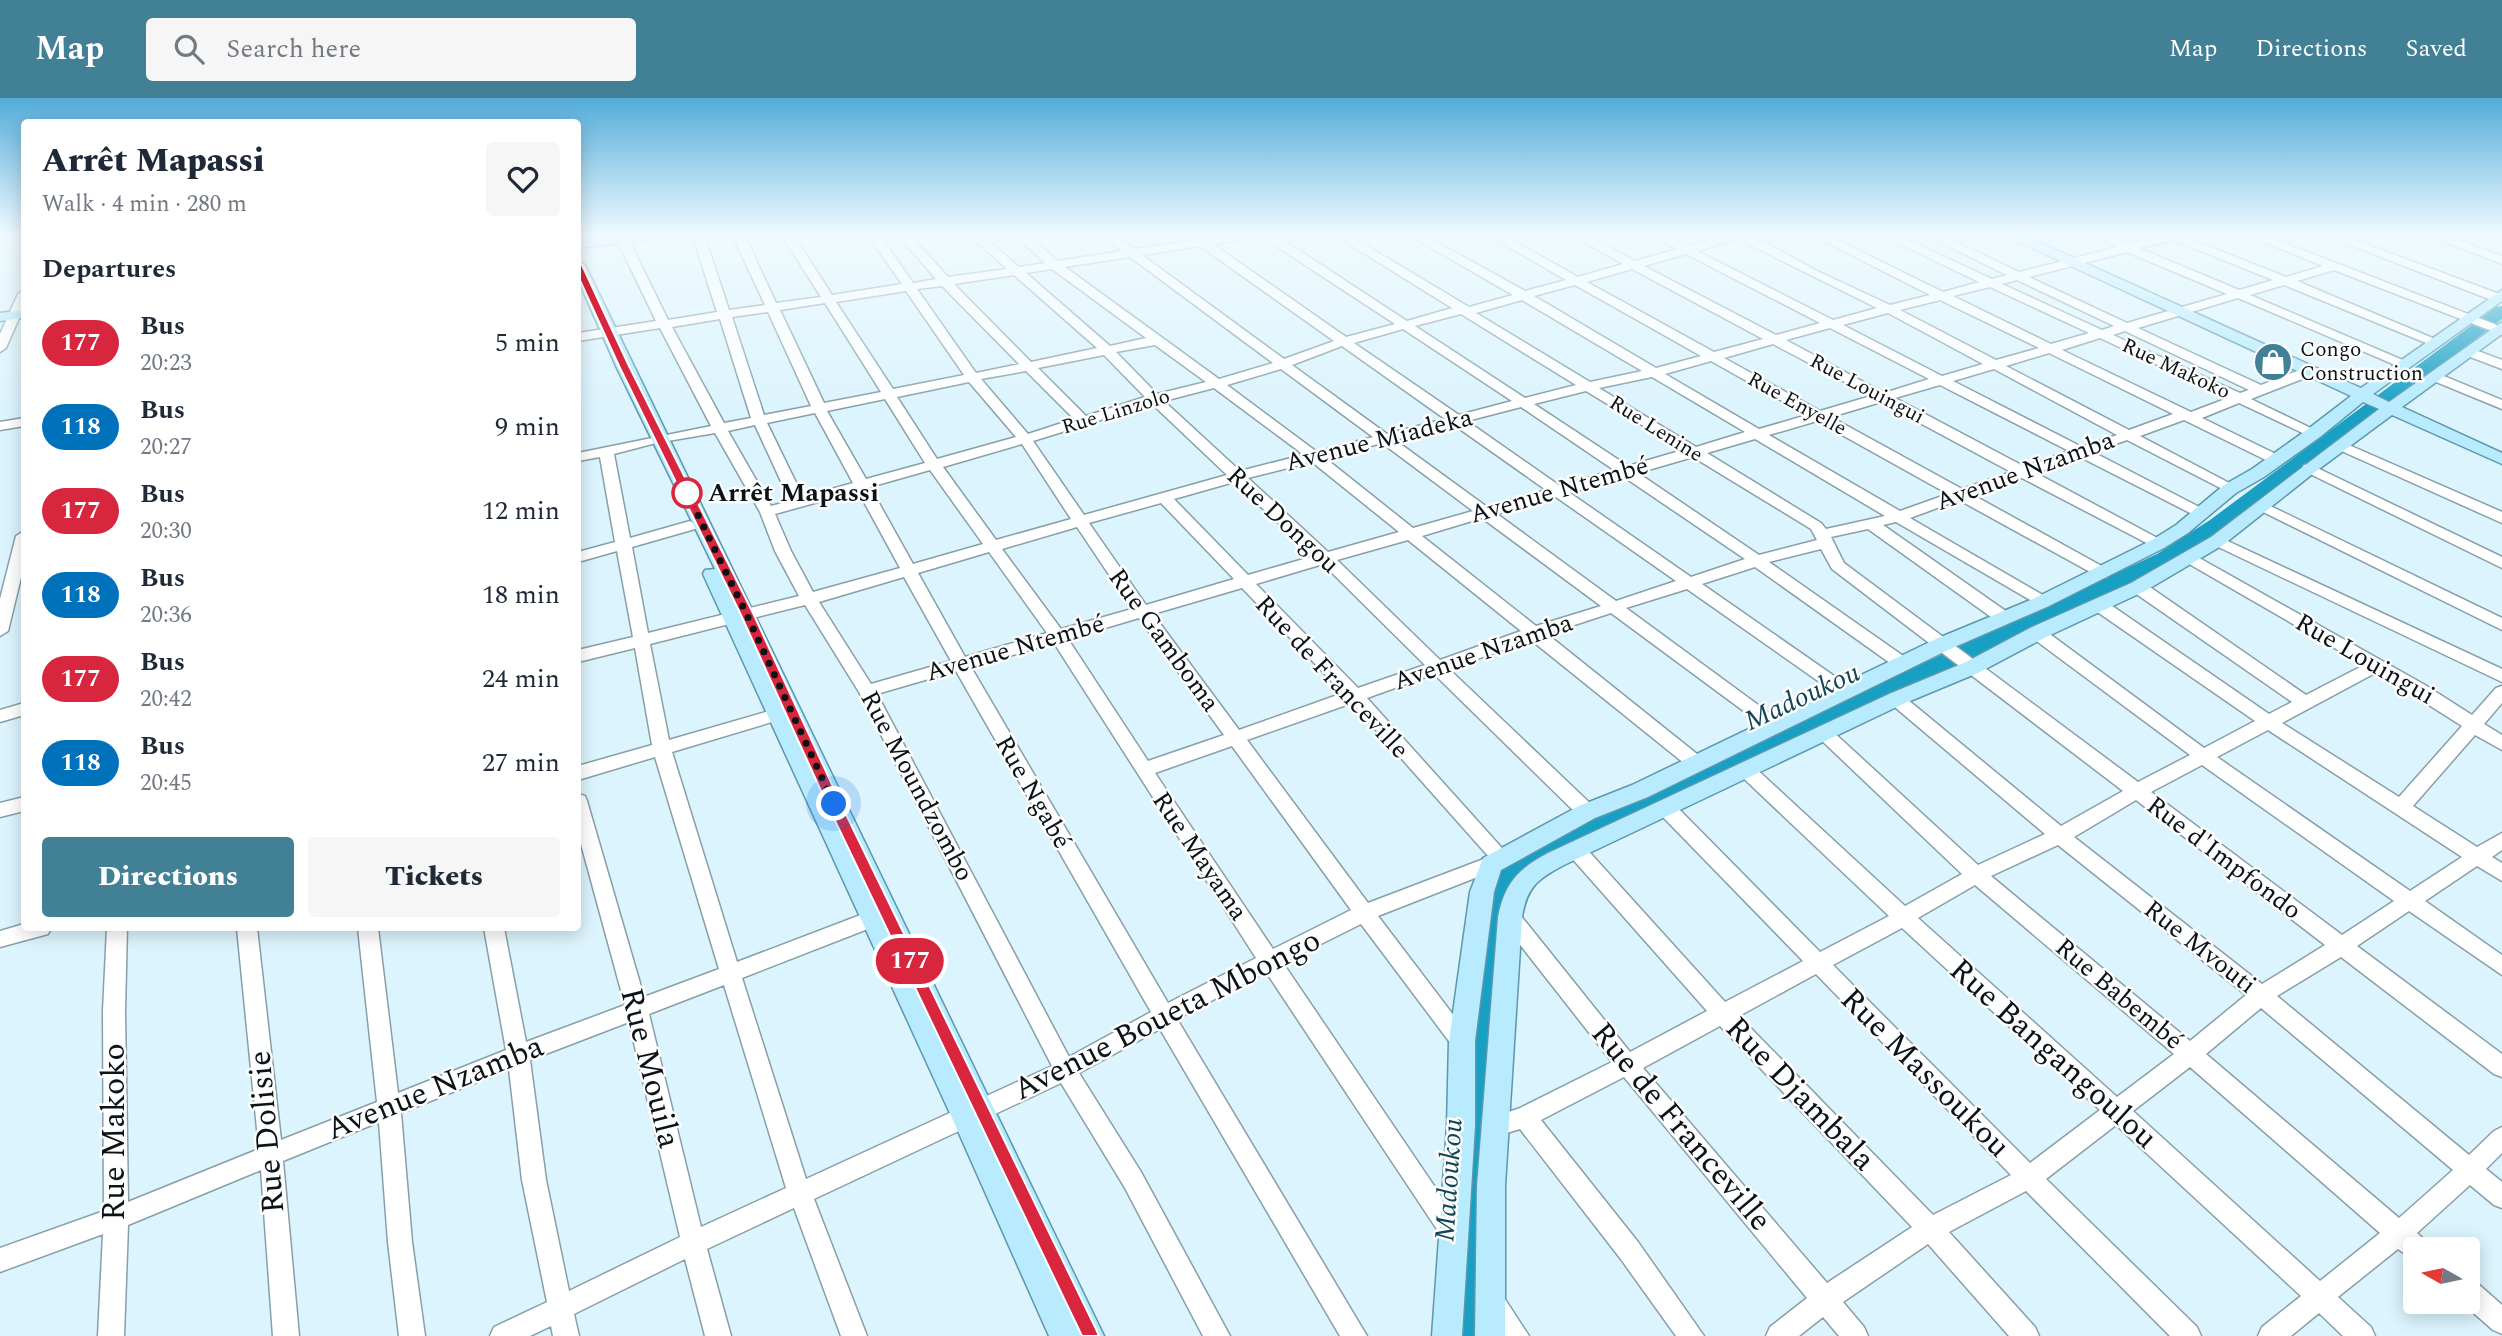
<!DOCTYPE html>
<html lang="en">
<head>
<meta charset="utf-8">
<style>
  body { margin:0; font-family:Spectral,serif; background:#f6f6f7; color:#1f2937; height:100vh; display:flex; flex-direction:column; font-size:26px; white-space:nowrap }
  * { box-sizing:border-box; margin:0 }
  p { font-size:23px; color:#747a83 }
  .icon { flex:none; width:38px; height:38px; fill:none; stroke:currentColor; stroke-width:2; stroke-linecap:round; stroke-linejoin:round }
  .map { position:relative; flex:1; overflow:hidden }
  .side { position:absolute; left:21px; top:21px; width:560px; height:812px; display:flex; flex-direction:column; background:#fff; border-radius:7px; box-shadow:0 4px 18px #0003 }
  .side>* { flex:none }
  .badge { padding:0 14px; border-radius:23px; font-size:24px; line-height:46px }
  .needle { width:46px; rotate:279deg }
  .buttons { position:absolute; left:2403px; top:1139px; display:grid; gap:14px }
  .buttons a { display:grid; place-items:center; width:77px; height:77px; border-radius:7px; background:#fff; box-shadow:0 4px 18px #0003; font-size:35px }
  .you { position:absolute; width:35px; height:35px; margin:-18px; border:5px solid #fff; border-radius:50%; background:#1a73e8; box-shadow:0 0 0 10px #1a73e833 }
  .map>.badge { position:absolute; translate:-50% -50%; box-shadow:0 0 0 4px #fff }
  h2 { padding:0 21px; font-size:26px; line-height:63px }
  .round { display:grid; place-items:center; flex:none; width:74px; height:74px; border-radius:7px; background:#f6f6f7 }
  .head { display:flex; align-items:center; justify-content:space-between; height:119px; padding:0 21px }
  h1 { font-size:33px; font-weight:800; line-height:52px }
  .action { display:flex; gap:14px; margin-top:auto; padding:14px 21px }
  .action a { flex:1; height:80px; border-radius:7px; background:#428096; color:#fff; font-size:28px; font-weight:800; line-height:80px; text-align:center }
  .action a+a { background:#f6f6f7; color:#1f2937 }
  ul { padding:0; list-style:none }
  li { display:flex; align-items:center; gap:21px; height:84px; padding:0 21px }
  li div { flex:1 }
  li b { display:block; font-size:26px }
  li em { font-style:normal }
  li .badge { min-width:77px; font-weight:700; text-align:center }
  header { display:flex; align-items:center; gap:42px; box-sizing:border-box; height:98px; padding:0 35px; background:#428096; color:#fff }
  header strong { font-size:33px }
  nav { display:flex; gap:38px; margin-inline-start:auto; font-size:24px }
  .search { width:490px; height:63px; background:#f6f6f7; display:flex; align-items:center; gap:18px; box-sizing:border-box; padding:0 24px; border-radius:7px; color:#747a83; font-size:26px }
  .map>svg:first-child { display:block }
</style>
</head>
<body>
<header>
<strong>Map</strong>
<div class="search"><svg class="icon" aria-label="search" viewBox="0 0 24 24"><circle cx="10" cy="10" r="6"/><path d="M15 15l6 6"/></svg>Search here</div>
<nav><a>Map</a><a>Directions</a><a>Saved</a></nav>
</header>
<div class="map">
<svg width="2502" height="1238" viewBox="0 0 2502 1238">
  <rect width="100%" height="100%" fill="#dcf4fd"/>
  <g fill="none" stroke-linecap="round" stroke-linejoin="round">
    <path fill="#17a0c4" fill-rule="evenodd" d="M2502 208V221L2224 432 2173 466 1538 769 1519 786 1510 805 1491 1088 1487 1238H1451L1459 1088 1482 805 1499 771 1518 755 2157 456 2210 422 2496 209Z"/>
    <defs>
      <path id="minor" d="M614 136H626L668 222 717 214 692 136H704L729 212 765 207 732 136H744L776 205 821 199 781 136H793L832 197 902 186 867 136H879L913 185 936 181 897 136H909L948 179 1007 171 968 136H981L1019 169 1045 165 1014 136H1027L1057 163 1122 153 1100 136H1114L1134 151 1192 143 1184 136H1198L1204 141 1235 136H1274L1407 223 1452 210 1333 136H1347L1469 209 1513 197 1407 136H1422L1525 193 1566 182 1486 136H1501L1578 179 1623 166 1570 136H1585L1635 163 1677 151 1650 136H1665L1688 148 1731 136H1750L1815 172 1890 207 1930 197 1810 136H1825L1943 194 1979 184 1879 136H1895L1992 181 2007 177 1923 136H1939L2019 174 2117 149 2089 136H2105L2129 146 2163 136H2188L2185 139 2286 179 2323 168 2244 136H2261L2502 229V237L2334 172 2297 183 2442 244 2436 248 2431 247 2284 187 2250 197 2412 266 2405 270 2400 269 2238 200 2138 230 2261 287 2305 270H2315V276L2251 301 2321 335 2319 338H2309L2239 305 2202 320 2280 358V364H2270L2184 322 2140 338 2235 388 2237 391 2235 394 2230 395 2127 342 2093 354 2205 412 2207 415 2205 418 2200 420 2080 359 2036 375 2163 443 2166 446 2163 449 2158 451 2022 380 1973 397 2107 471 2109 475 2107 479 2101 480 1959 402 1910 420 2048 500 2050 504 2048 508 2042 509 1896 424 1883 427 2010 516 2012 520 2010 524H1998L1868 431 1831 439 1844 465 2138 684 2190 657 2031 539 2029 535 2031 531H2043L2204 650 2255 623 2093 511 2091 507 2093 503H2105L2269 616 2292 604 2132 493 2130 489 2132 485H2144L2306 597 2364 567 2184 463 2181 460 2184 457H2194L2425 587 2472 617 2496 590 2502 588V605L2484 626 2502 637V652L2475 637 2413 708 2477 749 2502 735V752L2492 759 2502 765V783L2477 768 2425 803 2502 857V877L2409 813 2357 848 2502 956V979L2494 976 2341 859 2277 898 2469 1057 2494 1033 2502 1029V1055L2486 1071 2502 1084V1110L2494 1107 2470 1087 2417 1135 2427 1144 2430 1152H2415V1163L2398 1151 2338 1199 2371 1229 2375 1238H2343L2319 1215 2291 1238H2258L2262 1229 2301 1198 2116 1027 2046 1081 2197 1229 2201 1238H2170L2026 1093 1949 1134 2035 1229 2039 1238H2009L1928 1146 1843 1204 1864 1229 1868 1238H1839L1823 1219 1799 1238H1766L1770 1229 1807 1200 1624 979 1541 1022 1638 1144 1704 1238H1676L1620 1160 1520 1031 1497 1038 1489 1035 1486 1028 1489 1021 1520 1010 1612 964 1503 825 1500 819 1503 813 1510 811 1517 813 1630 954 1707 913 1569 757 1566 752 1569 747 1576 745 1583 747 1725 904 1803 863 1659 715 1657 710 1659 705H1673L1820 854 1889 818 1740 677 1737 672 1740 667H1752L1905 808 1962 776 1818 639 1815 635 1818 631H1830L1978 767 2045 736 1890 605 1887 601 1890 597H1902L2061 728 2123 693 1832 471 1821 451 1769 464 1909 562 1911 566 1909 570H1897L1755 469 1702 486 1850 589 1853 593 1850 597H1838L1687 491 1626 510 1780 623 1783 627 1780 631H1768L1611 515 1547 536 1702 660 1705 665 1702 670H1690L1531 542 1449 571 1594 709 1596 714 1594 719H1580L1434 576 1367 600 1510 759 1498 771 1378 818 1473 943 1470 950 1462 952 1454 950 1361 826 1283 865 1462 1129 1466 1137 1462 1145 1454 1149 1446 1145 1266 874 1177 921 1367 1238H1340L1160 931 1079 975 1141 1074 1230 1238H1203L1125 1090 1061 985 814 1101 867 1238H841L794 1110 707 1151 731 1238H705L685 1161 574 1216 579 1238H553L551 1228 530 1238H490L494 1229 547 1204 522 1082 509 971 401 1015 412 1144 425 1238H399L388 1144 379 1024 283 1063 299 1238H273L261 1072 128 1127 124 1238H98L103 1136 0 1174V1150L104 1113 103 913 107 830H127L125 913 128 1104 259 1051 237 830H257L281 1042 377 1004 358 830H378L398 995 506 952 484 830H504L526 944 625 907 578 735V696L585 698 587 703 644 899 719 871 655 659 578 682V668L652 647 635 550 578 564V552L633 539 617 453 578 464V454L615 444 600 359 578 363V355L711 328 660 230 578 243V235L656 223ZM1259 139H1262L1395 226 1346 239 1213 146ZM1738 141 1877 210 1833 222 1697 153ZM2173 142 2273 182 2239 192 2139 150ZM1200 148 1334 243 1284 261 1142 157ZM2127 154 2227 196 2127 225 2029 179ZM1686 156 1820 225 1776 237 1644 168ZM1130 159 1273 265 1219 281 1065 169ZM1052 171 1146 240 1110 248 1026 175ZM1632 171 1763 241 1714 254 1587 184ZM1014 177 1097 250 1031 264 954 186ZM2017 182 2114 228 2102 232 2002 186ZM1575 187 1701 258 1656 270 1534 198ZM942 188 1019 266 976 275 917 191ZM1990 189 2089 235 2051 246 1953 198ZM906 193 964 277 893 291 836 204ZM1522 202 1642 273 1590 284 1476 215ZM1940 202 2039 250 1996 262 1900 212ZM825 205 881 294 824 305 780 212ZM768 214 811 308 764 317 732 219ZM1888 215 1983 266 1942 278 1843 227ZM1461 216 1576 287 1525 300 1415 228ZM720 221 751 320 724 325 672 229ZM1830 230 1929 281 1884 295 1786 242ZM1403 231 1512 303 1459 317 1354 245ZM2125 233 2249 292 2240 295 2113 237ZM2100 240 2228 300 2191 314 2062 252ZM1773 246 1871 298 1820 313 1724 260ZM1155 247 1206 284 1157 296 1116 254ZM1342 248 1445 321 1387 336 1292 267ZM2049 255 2173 316 2129 332 2006 268ZM1104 257 1145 299 1086 318 1038 270ZM1711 263 1807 317 1759 331 1665 276ZM1281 271 1373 339 1317 354 1227 287ZM1994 271 2117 337 2082 349 1953 283ZM1026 273 1074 321 1028 336 981 281ZM1652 279 1745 334 1696 349 1599 290ZM969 284 1016 339 937 361 897 299ZM1940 287 2069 353 2025 369 1895 300ZM1214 290 1296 351 1303 357 1240 373 1164 303ZM1586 293 1683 352 1628 368 1534 306ZM885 301 925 365 866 381 827 313ZM1881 304 2011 374 1962 391 1831 319ZM1152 306 1227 377 1084 417 1033 343ZM1521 309 1614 372 1560 388 1467 323ZM815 315 853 385 803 399 767 325ZM1817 323 1948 396 1900 413 1769 337ZM755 327 790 403 771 408 728 333ZM1454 327 1546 392 1487 409 1395 342ZM715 335 760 414 775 453 799 498 648 535 632 449 695 431 698 428 690 423 630 440 614 356 656 345ZM1755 341 1885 418 1826 431 1821 425 1707 355ZM1382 345 1473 413 1413 430 1325 360ZM1022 346 1071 421 996 442 943 369ZM1693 359 1811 431 1817 442 1759 457 1638 375ZM1312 364 1399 434 1328 454 1248 380ZM930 372 983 446 913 466 870 389ZM1624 379 1745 461 1691 479 1570 395ZM1234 384 1314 458 1248 477 1174 401ZM858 393 900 470 813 494 791 453 775 416ZM1556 399 1676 483 1616 503 1497 416ZM1161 405 1234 481 1146 507 1089 425ZM1482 420 1601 508 1536 528 1422 438ZM1077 429 1132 511 1061 531 1002 451ZM1408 442 1521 533 1440 562 1337 462ZM989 454 1047 535 965 559 918 475ZM1323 466 1425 567 1358 590 1256 486ZM904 479 951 563 871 586 819 504ZM1242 490 1343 595 1239 632 1153 516ZM805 507 859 594 1052 968 806 1081 742 880 878 827 881 821 878 815 871 813 737 864 672 654 782 621 785 617 776 611 669 642 650 546ZM1139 520 1224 637 1148 663 1068 541ZM1054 545 1256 860 1168 905 971 569ZM956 573 1151 914 1069 959 877 596ZM2377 574 2462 628 2399 699 2282 625ZM1352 605 1489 759 1368 805 1247 642ZM2268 632 2462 759 2410 793 2217 659ZM1232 648 1351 812 1273 851 1155 675ZM2202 667 2394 803 2342 837 2151 694ZM2136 702 2325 847 2262 886 2074 739ZM2058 747 2246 897 2190 943 1991 778ZM1975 787 2174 956 2117 999 1918 820ZM1902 830 2100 1012 2030 1065 1833 867ZM1816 876 2011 1077 1933 1117 1739 918ZM724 887 786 1090 701 1129 649 916ZM2261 910 2453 1072 2399 1120 2206 956ZM629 924 680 1139 569 1193 546 1082 530 962ZM1720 928 1912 1129 1827 1185 1643 970ZM2190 969 2380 1135 2320 1183 2133 1013Z
        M2322 136H2339L2502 197V203H2494Z
        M2425 136H2442L2502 158V166Z
        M24 192V209L6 250 0 254V236L18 196Z
        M2470 250 2502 262V271L2465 257 2464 254Z
        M2434 274 2502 302V311L2429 281 2427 278Z
        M24 320V328L0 332V324Z
        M2342 344 2502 414V425L2337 351 2335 348Z
        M2309 366 2502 459V470L2304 373 2302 370 2304 367Z
        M2262 404 2502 520V532L2257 411 2255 408Z
        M24 433V467L8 533 0 538V501L16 438Z
        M2217 438 2502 571V584L2212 446 2209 443 2212 440Z
        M24 605V617L0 624V612Z
        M24 699V713L0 719V705Z
        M24 826V830H51L48 836 0 849V833Z
        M2468 1182 2477 1185 2502 1207V1236L2493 1232 2461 1204H2468Z
        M1492 1192 1501 1195 1529 1238H1501L1480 1204 1483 1195Z"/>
      <path id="major" d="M625 136H668L661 140 578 150V142Z
        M2002 136H2021L2361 290 2502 192V203L2373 296 2389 304 2502 224V236L2402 309 2502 355V366L2392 317 2315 374 2223 447 2145 493 2044 540 1980 574 1903 606 1564 767C1538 781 1527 788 1522 819L1505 1088V1238H1475L1477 1088 1498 819C1504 786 1519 770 1548 755L1889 596 1966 564 2030 530 2131 485 2211 439 2379 311 2363 304 2320 339 2264 379 2236 395 2188 435 2164 450 2049 508 1950 551 1648 699 1595 720 1501 772 1494 794 1475 943V1028L1462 1238H1432L1447 1028 1449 943 1470 794 1483 760 1579 708 1632 687 1936 541 2035 500 2152 442 2176 427 2224 387 2252 371 2308 331 2351 298Z
        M578 163 585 167 1104 1238H1049L953 1022 703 476 705 472 715 471 616 268 578 182Z
        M24 212V220L0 223V215Z"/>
    </defs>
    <use href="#minor" stroke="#889fa8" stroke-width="3"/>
    <use href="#major" stroke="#5c97ac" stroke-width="3"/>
    <use href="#minor" fill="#fff" fill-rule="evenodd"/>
    <use href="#major" fill="#b7ebfd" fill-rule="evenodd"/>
  </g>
  <linearGradient id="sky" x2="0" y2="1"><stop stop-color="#54acda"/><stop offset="0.44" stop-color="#effafe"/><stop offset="1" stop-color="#effafe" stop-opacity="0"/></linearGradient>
  <rect width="2502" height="310" fill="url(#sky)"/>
  <path fill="#d7263d" stroke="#fff" stroke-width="2" d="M578 164 582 167 629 268 753 515 841 706 1096 1231 1099 1238H1082L827 706 740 515 619 268 573 167Z"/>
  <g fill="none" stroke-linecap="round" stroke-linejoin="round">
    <path stroke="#0b1316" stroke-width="7" stroke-dasharray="0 12.6" d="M687 395 746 515 834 706"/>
  </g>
  <defs>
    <symbol id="shop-disc" viewBox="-11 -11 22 22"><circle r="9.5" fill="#428096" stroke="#fdfdfd"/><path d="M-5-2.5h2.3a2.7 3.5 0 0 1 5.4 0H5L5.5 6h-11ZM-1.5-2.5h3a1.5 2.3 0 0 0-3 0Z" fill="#fff"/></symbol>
  </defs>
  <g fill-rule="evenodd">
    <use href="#shop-disc" x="2251" y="242" width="44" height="44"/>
  </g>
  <circle fill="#fff" stroke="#d7263d" stroke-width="3.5" cx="687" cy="395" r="14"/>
  <g text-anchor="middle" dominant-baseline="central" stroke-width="5" stroke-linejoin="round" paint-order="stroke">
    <g font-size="21" fill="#0b1316" stroke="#fdfdfd" text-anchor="start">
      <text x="2300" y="252">Congo<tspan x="2300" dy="24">Construction</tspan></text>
    </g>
    <g font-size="21" fill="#0b1316" stroke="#fdfdfd">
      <text transform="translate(2176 271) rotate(25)">Rue Makoko</text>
      <text transform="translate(1867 291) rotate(28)">Rue Louingui</text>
      <text transform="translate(1797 306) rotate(29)">Rue Enyelle</text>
      <text transform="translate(1116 314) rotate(-17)">Rue Linzolo</text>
      <text transform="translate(1656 331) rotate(32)">Rue Lenine</text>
    </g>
    <g font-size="26" fill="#0b1316" stroke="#fdfdfd">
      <text transform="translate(1379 342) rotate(-14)">Avenue Miadeka</text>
      <text transform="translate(2025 373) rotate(-20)">Avenue Nzamba</text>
      <text transform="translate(1559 392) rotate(-16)">Avenue Ntembé</text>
      <text transform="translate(1283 422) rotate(43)">Rue Dongou</text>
      <text transform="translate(1164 542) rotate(54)">Rue Gamboma</text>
      <text transform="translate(1015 550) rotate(-16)">Avenue Ntembé</text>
      <text transform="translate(1483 554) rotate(-19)">Avenue Nzamba</text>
      <text transform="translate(2365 561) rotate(30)">Rue Louingui</text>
      <text transform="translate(1332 579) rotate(47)">Rue de Franceville</text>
      <text transform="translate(917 688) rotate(62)">Rue Moundzombo</text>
      <text transform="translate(1033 694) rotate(60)">Rue Ngabé</text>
      <text transform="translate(1200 758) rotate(56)">Rue Mayama</text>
      <text transform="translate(2224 760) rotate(37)">Rue d'Impfondo</text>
      <text transform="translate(2200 849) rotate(38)">Rue Mvouti</text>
      <text transform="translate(2119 896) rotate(40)">Rue Babembé</text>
    </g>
    <g font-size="26" font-weight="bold" fill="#0b1316" stroke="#fdfdfd" text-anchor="start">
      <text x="708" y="395">Arrêt Mapassi</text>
    </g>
    <g font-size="28" font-style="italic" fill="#114555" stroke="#fdfdfd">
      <text transform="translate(1802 599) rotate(-25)">Madoukou</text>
      <text transform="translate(1449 1082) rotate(-86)">Madoukou</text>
    </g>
    <g font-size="32" fill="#0b1316" stroke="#fdfdfd">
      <text transform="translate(1167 917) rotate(-27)">Avenue Boueta Mbongo</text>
      <text transform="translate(2053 956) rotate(42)">Rue Bangangoulou</text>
      <text transform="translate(650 970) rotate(76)">Rue Mouila</text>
      <text transform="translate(1925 975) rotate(45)">Rue Massoukou</text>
      <text transform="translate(435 990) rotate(-22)">Avenue Nzamba</text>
      <text transform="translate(1800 996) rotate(46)">Rue Djambala</text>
      <text transform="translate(1681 1029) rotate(50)">Rue de Franceville</text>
      <text transform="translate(114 1034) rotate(-90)">Rue Makoko</text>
      <text transform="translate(267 1034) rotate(-95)">Rue Dolisie</text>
    </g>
  </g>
</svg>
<div class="buttons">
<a><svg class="needle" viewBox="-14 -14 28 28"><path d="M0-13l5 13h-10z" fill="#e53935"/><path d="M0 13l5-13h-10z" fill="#747a83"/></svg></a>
</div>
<div class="you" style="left:834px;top:706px"></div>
<b class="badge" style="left:910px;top:863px;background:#d7263d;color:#fff">177</b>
<section class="side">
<div class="head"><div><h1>Arrêt Mapassi</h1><p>Walk · 4 min · 280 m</p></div><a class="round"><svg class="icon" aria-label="heart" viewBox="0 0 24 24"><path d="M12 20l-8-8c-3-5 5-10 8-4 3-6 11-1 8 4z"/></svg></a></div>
<h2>Departures</h2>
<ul>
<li><span class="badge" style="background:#d7263d;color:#fff">177</span><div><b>Bus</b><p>20:23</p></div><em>5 min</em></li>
<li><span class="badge" style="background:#0072bc;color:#fff">118</span><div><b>Bus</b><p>20:27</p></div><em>9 min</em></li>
<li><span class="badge" style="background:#d7263d;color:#fff">177</span><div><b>Bus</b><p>20:30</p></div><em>12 min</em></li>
<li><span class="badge" style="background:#0072bc;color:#fff">118</span><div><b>Bus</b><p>20:36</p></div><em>18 min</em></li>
<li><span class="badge" style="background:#d7263d;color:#fff">177</span><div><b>Bus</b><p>20:42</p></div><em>24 min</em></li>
<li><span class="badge" style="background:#0072bc;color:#fff">118</span><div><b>Bus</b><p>20:45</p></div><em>27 min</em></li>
</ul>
<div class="action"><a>Directions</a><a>Tickets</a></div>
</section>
</div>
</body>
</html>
